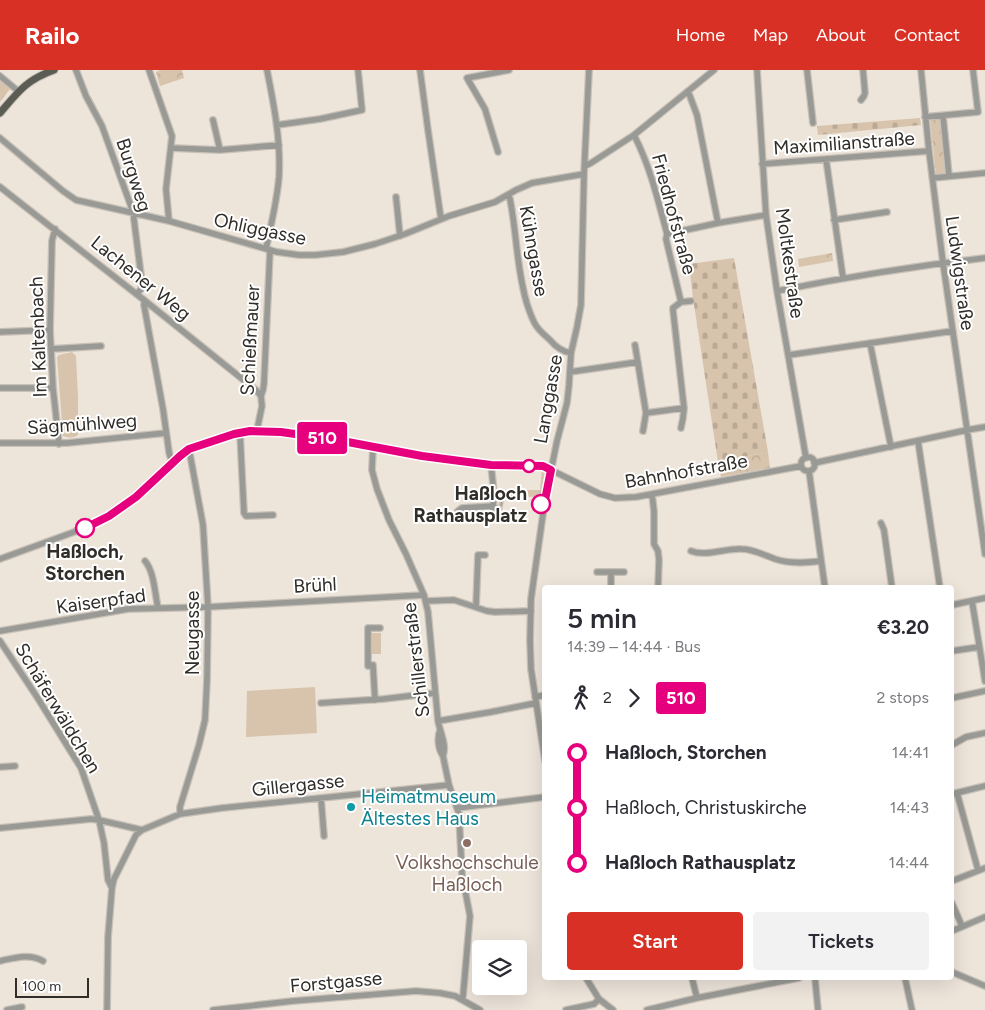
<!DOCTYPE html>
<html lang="en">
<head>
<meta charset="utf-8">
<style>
  body { margin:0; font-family:Figtree,sans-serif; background:#f2f2f3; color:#2b2b33; height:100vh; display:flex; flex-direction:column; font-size:19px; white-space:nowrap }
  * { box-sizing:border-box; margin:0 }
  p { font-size:16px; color:#7c7c81 }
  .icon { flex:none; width:28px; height:28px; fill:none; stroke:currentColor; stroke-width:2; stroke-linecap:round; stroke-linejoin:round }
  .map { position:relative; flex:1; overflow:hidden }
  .details { position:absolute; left:542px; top:515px; width:412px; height:395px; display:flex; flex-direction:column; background:#fff; border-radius:5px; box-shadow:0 5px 20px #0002 }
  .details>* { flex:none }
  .badge { padding:0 10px; border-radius:4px; font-size:18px; line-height:32px }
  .buttons { position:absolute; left:472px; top:870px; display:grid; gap:10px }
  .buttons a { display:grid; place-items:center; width:55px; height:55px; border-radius:5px; background:#fff; box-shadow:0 5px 20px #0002; font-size:25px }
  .scale { position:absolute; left:15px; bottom:12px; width:74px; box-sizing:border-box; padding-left:5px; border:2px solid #312e2a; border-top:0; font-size:14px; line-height:18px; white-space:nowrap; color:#312e2a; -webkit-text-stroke:4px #fff; paint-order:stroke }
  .map>.badge { position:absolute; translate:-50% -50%; box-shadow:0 0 0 2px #fff }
  .legs { display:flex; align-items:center; gap:8px; height:55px; padding:0 25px; font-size:16px }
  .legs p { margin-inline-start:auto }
  .head { display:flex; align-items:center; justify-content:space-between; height:85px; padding:0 25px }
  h1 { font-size:28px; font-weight:600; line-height:38px }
  .cta { display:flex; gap:10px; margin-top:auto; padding:10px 25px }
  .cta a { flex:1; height:58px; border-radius:5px; background:#d93025; color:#fff; font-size:20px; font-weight:600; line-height:58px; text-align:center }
  .cta a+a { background:#f2f2f3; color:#2b2b33 }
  ul { padding:0 25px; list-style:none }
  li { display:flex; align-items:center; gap:18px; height:55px; font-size:19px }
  li i { display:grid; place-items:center; width:8px; height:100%; margin:0 6px; background:currentColor }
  li i::after { content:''; width:12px; height:12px; margin:-6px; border:4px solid; border-radius:50%; background:#fff }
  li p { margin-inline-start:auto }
  li:first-child i { background:linear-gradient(#0000 50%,currentColor 0) }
  li:last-child i { background:linear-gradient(currentColor 50%,#0000 0) }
  header { display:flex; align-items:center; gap:30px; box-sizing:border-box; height:70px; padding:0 25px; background:#d93025; color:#fff }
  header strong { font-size:24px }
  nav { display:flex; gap:28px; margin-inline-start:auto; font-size:18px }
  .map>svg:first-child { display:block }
</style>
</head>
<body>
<header>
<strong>Railo</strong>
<nav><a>Home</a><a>Map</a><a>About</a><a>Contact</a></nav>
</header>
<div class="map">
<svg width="985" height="940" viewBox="0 0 985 940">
  <defs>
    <pattern id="cemetery-stones" width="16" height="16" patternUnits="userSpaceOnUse" patternTransform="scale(1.25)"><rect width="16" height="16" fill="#d8c4ac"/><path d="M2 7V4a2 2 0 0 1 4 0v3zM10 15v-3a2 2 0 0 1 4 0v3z" fill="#baa994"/></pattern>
    <pattern id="park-crowns" width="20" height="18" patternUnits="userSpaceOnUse" patternTransform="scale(1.25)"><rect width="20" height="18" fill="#d8c4ac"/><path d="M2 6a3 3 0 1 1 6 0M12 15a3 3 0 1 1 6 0" fill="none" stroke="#baa994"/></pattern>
  </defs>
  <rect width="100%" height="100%" fill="#ede4da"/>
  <path fill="#d8c4ac" d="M72 282 76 286 78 327V365C75 368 67 368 63 366L57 287 59 285Z
    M371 563H381V584H371Z
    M315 617 317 663 246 667 247 621Z"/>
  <path fill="url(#cemetery-stones)" d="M920 48 921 55 818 65 817 56Z
    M734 188 768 382 718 392 693 228 689 194Z"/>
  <path fill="url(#park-crowns)" d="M160 0H182L184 8 160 16 156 2Z
    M0 11 10 19 0 32Z
    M941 49 947 103 936 104 930 50Z
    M832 183 833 191 799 197 798 189Z
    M768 382 770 398 721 407 718 392Z
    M542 399 549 401 543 427 499 426V420H540Z
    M499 428 504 429 501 450 497 449Z"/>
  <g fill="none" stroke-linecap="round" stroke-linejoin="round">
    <path stroke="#71999e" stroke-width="1" d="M499 450 502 427 521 424"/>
    <defs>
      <path id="minor" d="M76 0 86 26 102 56 133 142 142 213 141 219 137 224
        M149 0 172 66 166 119 169 151
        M420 0 428 60 441 149
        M757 0 766 145 777 221 806 388
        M807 0 813 53
        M921 0 929 81 943 193 985 484
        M0 6 18 21
        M688 21 697 45 718 153
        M861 30 864 26 865 23 863 0
        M943 46 949 106
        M925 47 978 42 973 0
        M213 50 220 80
        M277 55 320 49 362 40 358 0
        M634 65C650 96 658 130 667 164L666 169 681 232
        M0 68 63 121 76 130 169 151 277 182 299 185H315L343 182 375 174 405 164 449 146 495 132 516 120 532 113 584 104
        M171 78 220 80 279 75
        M498 82 485 39 467 8 509 0
        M826 89 843 208
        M762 94 929 81
        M585 96 591 93 634 65 714 0
        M933 108 985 103
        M0 117 144 230 256 320 261 326
        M509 124C517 161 516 198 527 234 529 240 531 246 534 252 537 259 543 264 549 269 555 276 562 282 571 283
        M396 127 400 166
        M834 150 887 142
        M55 159 52 171 50 260 53 318 59 374
        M667 164 718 153 766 145
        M266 179C271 155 277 131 279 107 281 71 274 35 267 0
        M777 221C846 207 915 196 985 188
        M144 230V235L163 339 169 382 170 386 173 392
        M0 262 50 260
        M870 273 891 377
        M635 275 646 343 643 361
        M51 279 101 276
        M789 285 953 261
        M570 302 638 292
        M0 318H53
        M646 343 684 338
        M681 358 683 348 684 338 673 240V238L681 232 691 231
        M257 360 262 336 261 326 263 320 264 313 270 180
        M240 363 244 443 246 446 273 445
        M918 371 940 518
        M0 373H67L166 363
        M373 377 372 400 377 419 389 450 406 484 424 525 428 542 438 651C440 662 447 675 443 686
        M801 394a7 7 0 1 1 14 0a7 7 0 1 1-14 0Z
        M814 393 967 360 985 357
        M491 395 494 423 493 440
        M809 401 825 518
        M652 424 654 441V474L658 481 659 490 658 518
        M458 441 462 438 494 436
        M881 453 884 460 892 518
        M691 481C705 487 726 478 741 479 753 479 764 485 775 489 790 494 805 493 821 491
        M0 489 74 462 109 446 142 422 179 386 189 379 234 364 249 361 257 360 291 363 422 386 491 395 543 396 600 424 615 428 636 427 801 396
        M145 491C154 501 155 524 158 538
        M597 502H624
        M611 503V518
        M426 531 454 530 487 541 495 542 531 541
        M972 531 985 611
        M952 535 985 528
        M476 537 478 485H485
        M0 561 128 539 208 537 424 525
        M0 571 37 627 81 698 99 750 104 773 108 810 112 818
        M952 581 979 577
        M535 627 545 625
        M952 628 985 621
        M375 630 373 595 368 596V558H380
        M321 633 383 629 435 623
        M438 651 491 642 536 633
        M440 660C437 668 438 679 443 686L449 715 459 744 462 804 470 846 463 926 461 929
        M952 675 966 667 985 663
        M545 691 531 599 530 570 531 529 545 430 557 371 567 333 569 315 571 283 577 257 581 235 584 104 589 0
        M0 697 15 696
        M957 723 978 800
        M952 724 985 716
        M321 728 324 766
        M457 738 545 727
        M180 744V737L199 675 205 650 207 610 208 537 203 455 189 379
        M0 758 91 749 99 750 142 760
        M952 811 985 798
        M952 833 962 856
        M952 861 985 847
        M0 891C14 888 30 883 43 891
        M952 902 985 916
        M586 908 599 929 613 940
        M692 908 697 928
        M815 908 818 940
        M905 908 912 940
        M7 940 22 937
        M107 940 108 867 112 818 114 809 136 765 142 760 180 744 222 738 449 715
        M213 940 293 931 416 921 440 923 455 926 480 940
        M566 940 594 934 599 929
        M647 940 697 928 799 908"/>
      <path id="major" d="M0 43C18 22 26 10 54 0"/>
    </defs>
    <use href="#minor" stroke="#c7c0b7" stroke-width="8"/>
    <use href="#major" stroke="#c7c0b7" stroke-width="9"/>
    <use href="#minor" stroke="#999a95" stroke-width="5.5"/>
    <use href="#major" stroke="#5b5c53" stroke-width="7"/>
  </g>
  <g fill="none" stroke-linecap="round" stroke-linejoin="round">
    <defs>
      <path id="line-1" d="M85 458 109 446 136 427 180 386 189 379 234 364 250 361 281 362 337 370 422 386 491 395 543 396 551 400 545 430 541 434"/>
    </defs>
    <use href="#line-1" stroke="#fff" stroke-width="11"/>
    <use href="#line-1" stroke="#e6007e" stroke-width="8"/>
  </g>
  <g fill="#fff" stroke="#e6007e" stroke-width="2.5">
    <circle cx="529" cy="396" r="6"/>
    <circle cx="541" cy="434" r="9"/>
    <circle cx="85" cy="458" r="9"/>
  </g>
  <circle fill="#0f9aa8" stroke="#fff" stroke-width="2" cx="351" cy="737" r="5"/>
  <circle fill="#8d6e63" stroke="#fff" stroke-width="2" cx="467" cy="773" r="5"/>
  <g text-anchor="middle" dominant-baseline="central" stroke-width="4" stroke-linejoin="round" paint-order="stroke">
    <g font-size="19" fill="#312e2a" stroke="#fff">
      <text transform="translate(844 73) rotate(-4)">Maximilianstraße</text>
      <text transform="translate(134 105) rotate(72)">Burgweg</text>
      <text transform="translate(674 144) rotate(75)">Friedhofstraße</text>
      <text transform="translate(260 159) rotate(12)">Ohliggasse</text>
      <text transform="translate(534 181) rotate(80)">Kühngasse</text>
      <text transform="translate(790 193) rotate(82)">Moltkestraße</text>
      <text transform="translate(960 203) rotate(82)">Ludwigstraße</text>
      <text transform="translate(141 208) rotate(39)">Lachener Weg</text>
      <text transform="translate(38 267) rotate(-92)">Im Kaltenbach</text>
      <text transform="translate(250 270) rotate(-87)">Schießmauer</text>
      <text transform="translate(548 329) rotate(-80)">Langgasse</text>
      <text transform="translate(82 354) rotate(-4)">Sägmühlweg</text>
      <text transform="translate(686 401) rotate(-10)">Bahnhofstraße</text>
      <text transform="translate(315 515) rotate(-3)">Brühl</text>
      <text transform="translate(101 531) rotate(-8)">Kaiserpfad</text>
      <text transform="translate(192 563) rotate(-90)">Neugasse</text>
      <text transform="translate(416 590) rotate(-97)">Schillerstraße</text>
      <text transform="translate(58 638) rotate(59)">Schäferwäldchen</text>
      <text transform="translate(298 715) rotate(-6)">Gillergasse</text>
      <text transform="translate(336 912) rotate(-5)">Forstgasse</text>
    </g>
    <g font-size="19" font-weight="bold" fill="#312e2a" stroke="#fff" text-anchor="end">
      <text x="527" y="423">Haßloch<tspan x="527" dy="22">Rathausplatz</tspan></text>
      <text x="85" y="481" text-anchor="middle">Haßloch,<tspan x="85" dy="22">Storchen</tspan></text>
    </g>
    <g font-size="19" fill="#0d838f" stroke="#fff" text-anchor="start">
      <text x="361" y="726">Heimatmuseum<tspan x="361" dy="22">Ältestes Haus</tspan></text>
    </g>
    <g font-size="19" fill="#785e54" stroke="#fff">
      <text x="467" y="792">Volkshochschule<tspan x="467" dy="22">Haßloch</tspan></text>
    </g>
  </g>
</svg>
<div class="buttons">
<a><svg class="icon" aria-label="layers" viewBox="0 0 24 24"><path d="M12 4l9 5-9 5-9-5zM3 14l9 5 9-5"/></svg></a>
</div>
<div class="scale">100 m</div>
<b class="badge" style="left:322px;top:368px;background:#e6007e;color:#fff">510</b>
<section class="details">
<div class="head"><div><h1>5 min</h1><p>14:39 – 14:44 · Bus</p></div><b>€3.20</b></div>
<div class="legs"><svg class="icon" aria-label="walk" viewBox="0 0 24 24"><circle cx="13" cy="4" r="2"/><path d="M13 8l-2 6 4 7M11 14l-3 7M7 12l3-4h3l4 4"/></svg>2<svg class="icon" aria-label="forward" viewBox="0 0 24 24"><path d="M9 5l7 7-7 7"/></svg><b class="badge" style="background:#e6007e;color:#fff">510</b><p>2 stops</p></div>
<ul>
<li><i style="color:#e6007e"></i><b>Haßloch, Storchen</b><p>14:41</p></li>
<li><i style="color:#e6007e"></i><span>Haßloch, Christuskirche</span><p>14:43</p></li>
<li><i style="color:#e6007e"></i><b>Haßloch Rathausplatz</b><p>14:44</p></li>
</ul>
<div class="cta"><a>Start</a><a>Tickets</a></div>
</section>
</div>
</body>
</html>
